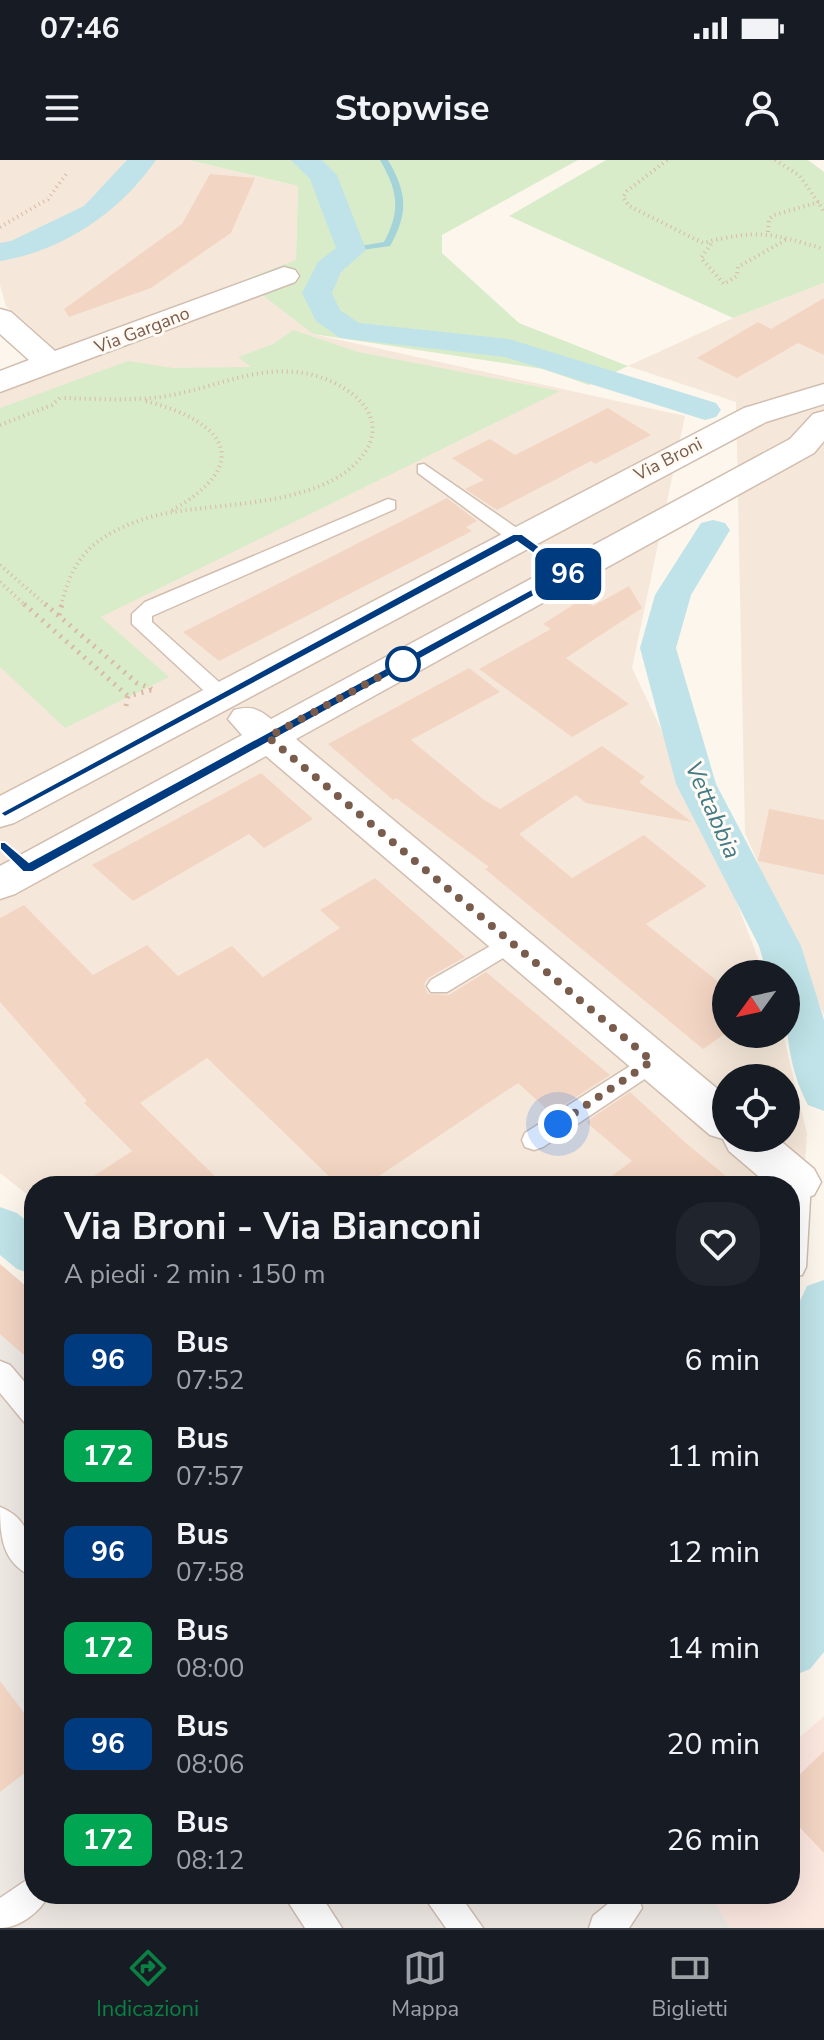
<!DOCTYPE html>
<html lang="it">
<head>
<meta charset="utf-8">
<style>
  body { margin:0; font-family:"Nunito Sans",sans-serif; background:#20242c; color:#f1f3f6; height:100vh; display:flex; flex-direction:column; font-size:30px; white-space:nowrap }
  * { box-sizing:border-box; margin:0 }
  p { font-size:26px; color:#9ea1a6 }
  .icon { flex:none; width:44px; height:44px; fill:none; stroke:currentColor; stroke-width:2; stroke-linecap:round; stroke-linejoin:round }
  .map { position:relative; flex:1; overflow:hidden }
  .panel { position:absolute; left:24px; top:1016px; width:776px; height:728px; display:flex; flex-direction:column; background:#171b24; border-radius:32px; box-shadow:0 8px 32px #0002 }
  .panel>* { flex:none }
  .badge { padding:0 16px; border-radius:12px; font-size:28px; line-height:52px }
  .needle { width:52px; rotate:237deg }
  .fabs { position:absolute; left:712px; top:800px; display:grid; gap:16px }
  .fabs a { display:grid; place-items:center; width:88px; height:88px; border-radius:50%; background:#171b24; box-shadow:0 8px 32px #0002; font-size:40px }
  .you { position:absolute; width:40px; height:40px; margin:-20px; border:6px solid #fff; border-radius:50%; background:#1a73e8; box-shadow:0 0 0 12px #1a73e833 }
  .map>.badge { position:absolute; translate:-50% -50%; box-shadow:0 0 0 4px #fff }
  .round { display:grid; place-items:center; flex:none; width:84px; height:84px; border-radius:32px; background:#20242c }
  .head { display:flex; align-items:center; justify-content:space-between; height:136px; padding:0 40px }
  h1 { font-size:38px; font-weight:700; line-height:60px }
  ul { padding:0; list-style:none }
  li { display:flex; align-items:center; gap:24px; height:96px; padding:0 40px }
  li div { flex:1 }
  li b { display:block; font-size:30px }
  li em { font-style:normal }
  li .badge { min-width:88px; font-weight:700; text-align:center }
  .status { display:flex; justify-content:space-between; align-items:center; height:56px; padding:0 40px; background:#171b24; direction:ltr }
  .status svg { height:22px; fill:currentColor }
  header { display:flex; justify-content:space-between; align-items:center; height:104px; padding:0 40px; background:#171b24; font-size:36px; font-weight:700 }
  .tabs { display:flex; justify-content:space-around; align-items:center; height:112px; border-top:2px solid #363941; background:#171b24; font-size:22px; color:#9ea1a6 }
  .tabs a { display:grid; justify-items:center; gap:4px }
  .tabs .active { color:#0b8043 }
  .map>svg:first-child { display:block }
</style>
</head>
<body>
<div class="status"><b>07:46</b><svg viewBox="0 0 49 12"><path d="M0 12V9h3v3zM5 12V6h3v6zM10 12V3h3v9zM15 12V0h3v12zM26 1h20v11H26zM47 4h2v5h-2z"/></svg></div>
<header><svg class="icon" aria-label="menu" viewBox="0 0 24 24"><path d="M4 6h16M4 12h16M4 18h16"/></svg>Stopwise<svg class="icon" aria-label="person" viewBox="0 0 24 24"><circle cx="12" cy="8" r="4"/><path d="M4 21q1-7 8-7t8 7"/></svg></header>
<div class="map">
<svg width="824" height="1768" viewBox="0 0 824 1768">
  <rect width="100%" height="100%" fill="#fdf6ec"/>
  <path fill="#f5e8da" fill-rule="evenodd" d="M0 0H188L298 26 296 101 244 119 313 174 685 256 632 508 709 670 764 814H726V874H783L807 974 790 1212V1026H34V1040L0 1013V233L67 207 6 146 0 125ZM726 918H786V978H726Z
    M824 123V855L745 673 736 242 628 206 733 158Z"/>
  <path fill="#fde8e0" d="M824 1556V1768H730L711 1734H790V1586Z"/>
  <path fill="#efe9e4" d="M0 1104 34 1133V1734H711L730 1768H0Z"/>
  <path fill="#d8ecc9" d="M188 0H578L442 75V93L519 163 628 206 589 225 543 209 313 174 243 120 296 100 298 26Z
    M606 0H808L824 12V123L733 158 509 56Z
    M293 170 358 192 560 231 101 457 169 517 65 568 0 507V248L128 201 173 208 251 207 238 197 273 184Z"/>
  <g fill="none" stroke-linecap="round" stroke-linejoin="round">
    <path fill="#a5d3da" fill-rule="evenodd" d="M380 0H388C407 33 409 52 390 86L348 92V88L384 82C401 50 398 31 380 0Z
      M824 1447V1464L814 1474 809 1476 804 1474 802 1469C805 1460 815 1450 824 1447Z"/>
    <path fill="#bfe3e8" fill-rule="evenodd" d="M127 0H156C120 52 63 91 0 101V83L11 81 84 46Z
      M291 0H322L337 15 366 90 341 112 332 133 340 150 359 163 509 179 716 243 721 250 716 257 705 260 505 197 340 178 316 161 302 133 318 102 336 88 310 19Z
      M713 360 725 363 730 370 691 435 676 488 716 624 801 786 824 860V951L808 945C785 902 786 861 786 814H767L759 786 676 624 640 488 655 435 701 363Z
      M0 1047 17 1053 34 1067V1115L17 1109 0 1095Z
      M824 1120V1492L810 1509 790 1517V1316L800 1141 807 1126Z"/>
  </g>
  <path fill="#f3d5c3" d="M210 14 255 18 231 73 151 128 69 157 64 149 182 64Z
    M824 138V195L798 183 737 218 697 198 758 162 771 169Z
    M608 248 651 275 595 304 591 301 497 350 465 329 484 320 452 298 490 279 515 295Z
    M447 338 477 361 466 367 472 371 219 501 183 472Z
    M629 426 642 448 566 498 629 544 572 577 479 509 551 469 543 464 582 439 593 446Z
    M469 508 500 532 411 580 484 640 500 649 602 586 645 617 639 622 692 662 586 643 576 635 519 674 572 718 644 675 707 726 646 764 726 828V873L703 889 485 709 489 707 396 638 393 640 328 584Z
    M261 613 313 659 264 688 249 674 133 741 92 705Z
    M769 649 824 660V715L758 701Z
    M375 718 465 797 428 818 424 824 428 834 449 835 486 812 610 915 551 953 518 923 364 1026H339L207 898 140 943 225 1026H79L132 991 84 943 87 941 0 842V758L24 745 93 815 147 785 178 816 232 786 263 817 340 768 320 750Z
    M630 932 687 984 738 1026H598L632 1001 586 962Z
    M0 1104 34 1133V1204L0 1174Z
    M0 1521 34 1566V1606L0 1632Z
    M824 1591V1693L790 1657V1624Z"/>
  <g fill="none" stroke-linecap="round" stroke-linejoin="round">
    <defs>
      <path id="service" d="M424 304 524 373V381H510L418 313V305Z
        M388 339 395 341V349L152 456V462L229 531 232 536 229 541H215L132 464V454L145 442Z
        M513 773 521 775 524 781 521 787 447 832H431L427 826 431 820Z
        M652 892 661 894 664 901 661 908 543 987 534 990 525 987 522 980 525 973Z
        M798 1012 807 1015 811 1022 806 1107 802 1115 790 1117V1026H785L789 1015Z
        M0 1201 10 1205 34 1233V1265L24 1262 0 1233Z
        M0 1347C31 1359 34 1388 34 1417 2 1404 0 1376 0 1347Z
        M34 1715V1734H49C41 1752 19 1768 0 1768V1738Z
        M283 1734H320L342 1768H305Z
        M422 1734H459L483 1768H446Z
        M620 1734 638 1736 642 1748 629 1768H589L593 1756Z"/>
      <path id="minor" d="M284 107 295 110 299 116 295 122 0 232V211L29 200 0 174V149L11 152 55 191Z
        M824 224V244L766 262 14 663 0 667V636L744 248Z
        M824 251V281L814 293 296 579 726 936V978H777L814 1009 821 1022 814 1035 798 1041 790 1038V1026H770L729 991 723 979 710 975 266 596 15 734 0 739V706L242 575 228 559 234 550C250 546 258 548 271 559L790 279 813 254Z"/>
    </defs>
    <use href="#service" stroke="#d1beb0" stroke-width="3"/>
    <use href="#minor" stroke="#d1beb0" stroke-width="3"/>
    <path stroke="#d9b8a5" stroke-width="4" stroke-dasharray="1 4" stroke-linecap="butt" d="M667 0 627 31 623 37 629 46 703 83C758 69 770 73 824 89
      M775 0 800 16 824 51
      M0 67 48 39 67 13
      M768 72 769 59 774 55 819 42
      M711 84 701 98 724 124 737 116 738 107 789 78
      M146 241C226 262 255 303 171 351
      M0 265 52 245 62 236
      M0 405 47 446
      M0 422 26 446
      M61 446C68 417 79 392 106 376 124 365 146 357 168 353 227 342 336 346 368 287 375 274 374 259 365 247 356 234 340 225 326 219 267 197 218 229 160 237 128 241 95 239 63 238"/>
    <path stroke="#d9b8a5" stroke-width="5" stroke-dasharray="2 6" stroke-linecap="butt" d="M24 444 128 536
      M45 444 137 523 152 529
      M59 455 62 444
      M126 546 128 536 155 529"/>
    <use href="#service" fill="#fff" fill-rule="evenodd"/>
    <use href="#minor" fill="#fff" fill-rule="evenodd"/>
  </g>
  <path fill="#003b80" stroke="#fff" stroke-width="2" d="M513 374H522L576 413 33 712H23L0 689V682H5L29 702 561 413 517 382 5 657 0 653Z"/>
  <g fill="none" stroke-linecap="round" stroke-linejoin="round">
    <path stroke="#7a5c4d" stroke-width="8" stroke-dasharray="0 14.4" d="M403 504 268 577 652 901 558 964"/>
  </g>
  <circle fill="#fff" stroke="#003b80" stroke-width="4" cx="403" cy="504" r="16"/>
  <g text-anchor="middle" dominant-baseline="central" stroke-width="6" stroke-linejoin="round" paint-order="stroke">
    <g font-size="18" fill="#7a5c4d" stroke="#fffaf3">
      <text transform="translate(142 170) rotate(-21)">Via Gargano</text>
      <text transform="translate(668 299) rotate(-27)">Via Broni</text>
    </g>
    <g font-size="24" font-style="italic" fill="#437c86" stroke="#fffaf3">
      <text transform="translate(713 650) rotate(66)">Vettabbia</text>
    </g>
  </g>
</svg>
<div class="fabs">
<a><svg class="needle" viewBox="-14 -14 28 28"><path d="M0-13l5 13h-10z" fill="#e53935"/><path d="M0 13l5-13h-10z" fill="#9ea1a6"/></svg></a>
<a><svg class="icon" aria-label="locate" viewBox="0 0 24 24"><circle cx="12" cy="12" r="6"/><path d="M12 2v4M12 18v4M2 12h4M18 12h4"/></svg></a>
</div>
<div class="you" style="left:558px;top:964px"></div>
<b class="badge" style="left:568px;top:414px;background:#003b80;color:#fff">96</b>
<section class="panel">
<div class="head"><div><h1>Via Broni - Via Bianconi</h1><p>A piedi · 2 min · 150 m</p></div><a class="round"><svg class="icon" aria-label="heart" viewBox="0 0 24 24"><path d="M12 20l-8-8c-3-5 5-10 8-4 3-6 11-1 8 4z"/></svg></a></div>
<ul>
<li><span class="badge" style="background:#003b80;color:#fff">96</span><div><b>Bus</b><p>07:52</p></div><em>6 min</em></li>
<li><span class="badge" style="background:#00a651;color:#fff">172</span><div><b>Bus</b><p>07:57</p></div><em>11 min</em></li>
<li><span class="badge" style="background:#003b80;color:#fff">96</span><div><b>Bus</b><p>07:58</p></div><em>12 min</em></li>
<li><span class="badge" style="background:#00a651;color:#fff">172</span><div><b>Bus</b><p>08:00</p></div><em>14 min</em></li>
<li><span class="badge" style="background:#003b80;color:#fff">96</span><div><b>Bus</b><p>08:06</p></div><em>20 min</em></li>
<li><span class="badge" style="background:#00a651;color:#fff">172</span><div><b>Bus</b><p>08:12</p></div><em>26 min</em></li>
</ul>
</section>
</div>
<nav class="tabs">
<a class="active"><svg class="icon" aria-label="directions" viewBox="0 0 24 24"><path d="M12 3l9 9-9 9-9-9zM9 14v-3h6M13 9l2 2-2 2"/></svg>Indicazioni</a>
<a><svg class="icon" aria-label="map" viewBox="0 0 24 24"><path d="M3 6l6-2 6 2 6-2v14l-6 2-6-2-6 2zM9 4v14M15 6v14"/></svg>Mappa</a>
<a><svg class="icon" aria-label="tickets" viewBox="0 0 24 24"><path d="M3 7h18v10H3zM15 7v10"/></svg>Biglietti</a>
</nav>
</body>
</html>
